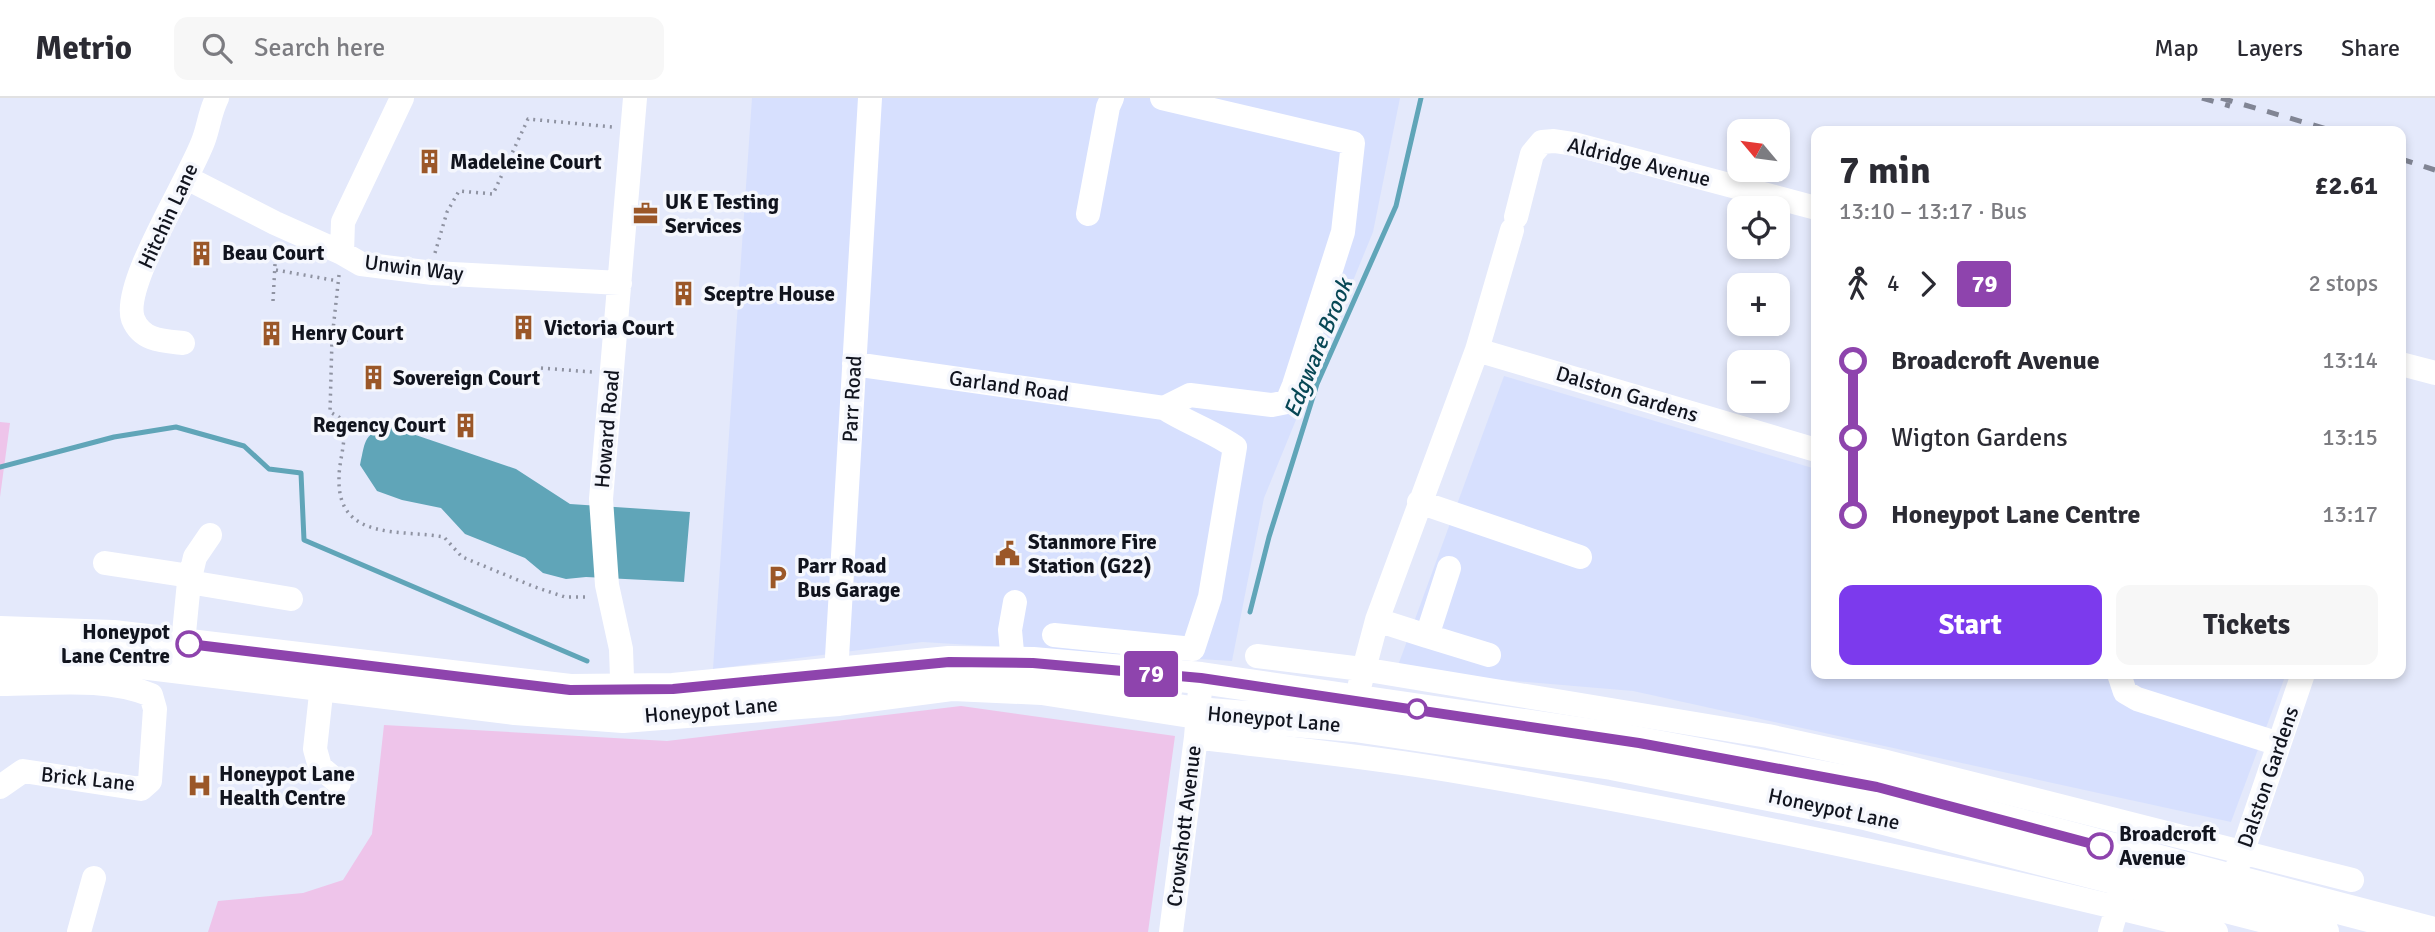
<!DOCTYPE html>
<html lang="en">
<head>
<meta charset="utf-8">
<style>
  body { margin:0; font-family:Signika,sans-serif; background:#f7f7f7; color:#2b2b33; height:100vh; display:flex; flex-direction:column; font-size:26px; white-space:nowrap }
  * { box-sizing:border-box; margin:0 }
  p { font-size:23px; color:#7c7c81 }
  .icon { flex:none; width:38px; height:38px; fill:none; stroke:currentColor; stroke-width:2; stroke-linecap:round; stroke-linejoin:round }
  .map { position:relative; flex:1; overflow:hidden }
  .drawer { position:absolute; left:1811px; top:28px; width:595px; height:553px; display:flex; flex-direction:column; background:#fff; border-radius:14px; box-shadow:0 4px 10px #0003 }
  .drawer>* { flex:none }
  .badge { padding:0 14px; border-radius:5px; font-size:24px; line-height:46px }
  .needle { width:46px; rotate:299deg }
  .controls { position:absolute; left:1727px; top:21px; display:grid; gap:14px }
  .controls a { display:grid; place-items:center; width:63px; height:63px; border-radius:14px; background:#fff; box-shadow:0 4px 10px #0003; font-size:35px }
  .map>.badge { position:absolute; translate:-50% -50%; box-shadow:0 0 0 4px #fff }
  .legs { display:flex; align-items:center; gap:10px; height:77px; padding:0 28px; font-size:23px }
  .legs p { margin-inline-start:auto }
  .headline { display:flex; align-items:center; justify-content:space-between; height:119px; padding:0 28px }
  h1 { font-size:38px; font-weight:800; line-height:52px }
  .action { display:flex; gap:14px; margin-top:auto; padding:14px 28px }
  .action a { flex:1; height:80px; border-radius:14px; background:#7c3aed; color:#fff; font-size:28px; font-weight:800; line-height:80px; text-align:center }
  .action a+a { background:#f7f7f7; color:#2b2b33 }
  ul { padding:0 28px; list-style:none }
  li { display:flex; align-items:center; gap:24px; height:77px; font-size:26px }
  li i { display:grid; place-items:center; width:10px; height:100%; margin:0 9px; background:currentColor }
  li i::after { content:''; width:18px; height:18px; margin:-9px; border:5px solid; border-radius:50%; background:#fff }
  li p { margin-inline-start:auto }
  li:first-child i { background:linear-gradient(#0000 50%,currentColor 0) }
  li:last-child i { background:linear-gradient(currentColor 50%,#0000 0) }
  header { display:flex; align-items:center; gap:42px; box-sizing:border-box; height:98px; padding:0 35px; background:#fff; border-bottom:2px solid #e1e1e2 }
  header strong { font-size:33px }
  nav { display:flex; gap:38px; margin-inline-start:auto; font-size:24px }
  .search { width:490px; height:63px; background:#f7f7f7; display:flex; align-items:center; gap:18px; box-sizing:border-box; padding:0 24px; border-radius:14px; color:#7c7c81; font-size:26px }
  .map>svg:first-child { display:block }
</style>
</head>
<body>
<header>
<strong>Metrio</strong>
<div class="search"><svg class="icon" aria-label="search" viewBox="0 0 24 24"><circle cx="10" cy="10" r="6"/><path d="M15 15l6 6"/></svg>Search here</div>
<nav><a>Map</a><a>Layers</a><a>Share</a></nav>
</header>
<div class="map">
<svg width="2435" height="834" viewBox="0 0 2435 834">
  <rect width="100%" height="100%" fill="#e4e9fb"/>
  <path fill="#d7e0fe" d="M752 0H1400L1373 134 1264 400 1232 563 922 544 713 571Z
    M1504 278 1816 371V576H2286L2231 724 1633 593 1396 573Z"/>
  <path fill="#eec4ea" d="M0 324 10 325 0 399Z
    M961 608 1175 638 1148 834H208L218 803 303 795 343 782 372 736 384 627 667 643Z"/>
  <path fill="#60a5b8" d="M392 329 516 371 570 406 690 414 684 484 586 479 566 481 543 475 525 460 465 436 441 410 402 402 377 393 360 367C366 341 363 335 392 329Z"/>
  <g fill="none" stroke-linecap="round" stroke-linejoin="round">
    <path stroke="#60a5b8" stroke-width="5" d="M0 369 114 339 176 329 244 348 269 371 301 375 304 442 587 563
      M1250 514 1269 439 1317 286 1396 108 1421 0"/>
    <path stroke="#8f93a2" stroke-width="3.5" stroke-dasharray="2 5" stroke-linecap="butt" d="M435 155 447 114 459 93 493 96 528 21 613 29
      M276 172 338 183
      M339 177 332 241 330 314 342 321C348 340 339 361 339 380 337 444 402 431 444 439L462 459 535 489 565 499H589
      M273 203 276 148
      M332 241 350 242
      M541 270 592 274"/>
    <path stroke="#fff" stroke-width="24" d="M1162 0 1353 45 1343 134 1294 287 1287 304 1272 307 1190 297 1164 310
      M187 80 275 125 342 155 361 166 433 175 620 185
      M1088 116 1108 9 1112 0
      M1516 119 1532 56 1542 44 1554 43 1574 46 1816 110
      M342 155 343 124 402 0
      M183 245C163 243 142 243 133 221 121 187 191 79 204 41 209 27 210 14 217 0
      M1477 252 1816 352
      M854 266 1164 310C1187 325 1213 333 1235 349L1210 499 1193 551 1054 537
      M2401 266 2435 275
      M1419 404 1580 459
      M105 465 190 478
      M189 484 291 501
      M1377 522 1427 538 1449 470
      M1427 538 1489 557
      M183 545 189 484 195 459 210 437
      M1257 558 1362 571 1768 638 1882 663 2352 782
      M1013 565 1010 532 1015 504
      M2119 576 2125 594 2137 601 2279 646
      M0 586C49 586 105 578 151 597L155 611 150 683 141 691 23 673 0 689
      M1360 586 1377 522 1477 252 1512 132
      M322 587 315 651 320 669 339 685
      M838 593 836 576 870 0
      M623 609 621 551 607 487 601 401 635 0
      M1196 639C1280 650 1365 658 1448 672 1706 715 1962 770 2216 834
      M2238 767 2303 576
      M79 834 94 780
      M1171 834 1196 639 1201 580
      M2110 834 2122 793"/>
    <path stroke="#fff" stroke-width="32" d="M0 534 113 538 570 592 673 591 949 564 1033 565 1201 580 1613 640 1877 689 2430 834
      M0 561H108L515 611 623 619 839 602 953 587 1042 591 1197 615 1355 628 1612 666 1865 716 2323 834"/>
    <path stroke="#818594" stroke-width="5" stroke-dasharray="12 12" stroke-linecap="butt" d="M2202 0 2230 8
      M2221 0 2334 33
      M2401 61 2435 72"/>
  </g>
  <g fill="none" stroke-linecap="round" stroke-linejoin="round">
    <defs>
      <path id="line-1" d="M189 546 570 592 673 591 949 564 1033 565 1201 580 1639 645 1877 689 2100 748"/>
    </defs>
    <use href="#line-1" stroke="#fff" stroke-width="16"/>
    <use href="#line-1" stroke="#8e44ad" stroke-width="10"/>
  </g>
  <defs>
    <symbol id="building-bare" viewBox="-9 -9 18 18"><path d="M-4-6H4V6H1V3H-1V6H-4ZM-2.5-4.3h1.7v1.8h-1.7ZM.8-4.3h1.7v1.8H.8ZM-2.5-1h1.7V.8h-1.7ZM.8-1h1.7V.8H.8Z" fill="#9b5728" stroke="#f5f7fd" stroke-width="2.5" paint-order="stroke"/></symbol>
    <symbol id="office-bare" viewBox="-9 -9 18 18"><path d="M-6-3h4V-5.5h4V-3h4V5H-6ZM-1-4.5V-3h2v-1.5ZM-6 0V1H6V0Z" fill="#9b5728" stroke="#f5f7fd" stroke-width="2.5" paint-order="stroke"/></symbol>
    <symbol id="civic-bare" viewBox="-9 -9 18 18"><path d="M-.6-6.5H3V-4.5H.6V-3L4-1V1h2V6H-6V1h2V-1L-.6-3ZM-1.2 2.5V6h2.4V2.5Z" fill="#9b5728" stroke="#f5f7fd" stroke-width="2.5" paint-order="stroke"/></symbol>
    <symbol id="parking-bare" viewBox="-9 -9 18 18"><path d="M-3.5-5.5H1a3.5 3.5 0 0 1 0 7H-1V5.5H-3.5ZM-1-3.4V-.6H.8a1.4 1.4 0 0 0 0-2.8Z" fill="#9b5728" stroke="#f5f7fd" stroke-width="2.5" paint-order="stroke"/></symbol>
    <symbol id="hospital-bare" viewBox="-9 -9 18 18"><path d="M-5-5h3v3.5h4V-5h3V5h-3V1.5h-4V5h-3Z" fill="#9b5728" stroke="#f5f7fd" stroke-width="2.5" paint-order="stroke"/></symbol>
  </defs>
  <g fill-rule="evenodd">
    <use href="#building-bare" x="412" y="46" width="35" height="35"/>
    <use href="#office-bare" x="628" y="98" width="35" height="35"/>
    <use href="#building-bare" x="184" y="138" width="35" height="35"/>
    <use href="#building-bare" x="666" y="178" width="35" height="35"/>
    <use href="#building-bare" x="506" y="212" width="35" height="35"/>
    <use href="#building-bare" x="254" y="218" width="35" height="35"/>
    <use href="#building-bare" x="356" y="262" width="35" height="35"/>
    <use href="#building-bare" x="448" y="310" width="35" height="35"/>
    <use href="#civic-bare" x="990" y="438" width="35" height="35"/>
    <use href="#parking-bare" x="760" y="462" width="35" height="35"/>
    <use href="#hospital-bare" x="182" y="670" width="35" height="35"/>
  </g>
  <g fill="#fff" stroke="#8e44ad" stroke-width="3.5">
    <circle cx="189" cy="546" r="12"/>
    <circle cx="1417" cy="611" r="9"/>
    <circle cx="2100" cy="748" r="12"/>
  </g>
  <g text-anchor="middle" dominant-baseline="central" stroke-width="7" stroke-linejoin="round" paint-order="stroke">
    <g font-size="21" font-weight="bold" fill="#11141e" stroke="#f5f7fd" text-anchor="start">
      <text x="450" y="64">Madeleine Court</text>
      <text x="665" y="104">UK E Testing<tspan x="665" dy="24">Services</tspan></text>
      <text x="222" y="155">Beau Court</text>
      <text x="704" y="196">Sceptre House</text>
      <text x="544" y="230">Victoria Court</text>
      <text x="291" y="235">Henry Court</text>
      <text x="393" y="280">Sovereign Court</text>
      <text x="446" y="327" text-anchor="end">Regency Court</text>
      <text x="1028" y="444">Stanmore Fire<tspan x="1028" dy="24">Station (G22)</tspan></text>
      <text x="797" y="468">Parr Road<tspan x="797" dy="24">Bus Garage</tspan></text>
      <text x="219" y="676">Honeypot Lane<tspan x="219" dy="24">Health Centre</tspan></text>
    </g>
    <g font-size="21" fill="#11141e" stroke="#f5f7fd">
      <text transform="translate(1639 64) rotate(14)">Aldridge Avenue</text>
      <text transform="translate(168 118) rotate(-65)">Hitchin Lane</text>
      <text transform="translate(414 170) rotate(7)">Unwin Way</text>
      <text transform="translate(1009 288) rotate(8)">Garland Road</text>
      <text transform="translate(1627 296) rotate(17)">Dalston Gardens</text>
      <text transform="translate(852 301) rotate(-87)">Parr Road</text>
      <text transform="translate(607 331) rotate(-85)">Howard Road</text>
      <text transform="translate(711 612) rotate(-5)">Honeypot Lane</text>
      <text transform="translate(1274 621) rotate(5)">Honeypot Lane</text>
      <text transform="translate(2268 679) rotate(-71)">Dalston Gardens</text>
      <text transform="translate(88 681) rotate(6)">Brick Lane</text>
      <text transform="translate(1834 711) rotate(12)">Honeypot Lane</text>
      <text transform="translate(1184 728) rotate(-83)">Crowshott Avenue</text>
    </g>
    <g font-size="21" font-weight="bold" fill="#11141e" stroke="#f5f7fd" text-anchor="end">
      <text x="170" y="534">Honeypot<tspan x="170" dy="24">Lane Centre</tspan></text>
      <text x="2119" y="736" text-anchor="start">Broadcroft<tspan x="2119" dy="24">Avenue</tspan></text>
    </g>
    <g font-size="23" font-style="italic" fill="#074755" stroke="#f5f7fd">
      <text transform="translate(1318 250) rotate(-68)">Edgware Brook</text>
    </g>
  </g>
</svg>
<div class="controls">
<a><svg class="needle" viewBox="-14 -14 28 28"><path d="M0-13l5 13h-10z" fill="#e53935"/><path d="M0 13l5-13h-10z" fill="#7c7c81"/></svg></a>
<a><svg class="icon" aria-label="locate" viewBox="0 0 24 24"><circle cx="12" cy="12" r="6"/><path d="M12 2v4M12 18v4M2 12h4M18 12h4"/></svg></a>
<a>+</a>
<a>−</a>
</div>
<b class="badge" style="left:1151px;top:576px;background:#8e44ad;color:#fff">79</b>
<section class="drawer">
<div class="headline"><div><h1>7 min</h1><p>13:10 – 13:17 · Bus</p></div><b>£2.61</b></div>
<div class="legs"><svg class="icon" aria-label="walk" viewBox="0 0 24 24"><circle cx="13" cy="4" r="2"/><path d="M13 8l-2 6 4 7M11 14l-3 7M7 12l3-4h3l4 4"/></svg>4<svg class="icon" aria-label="forward" viewBox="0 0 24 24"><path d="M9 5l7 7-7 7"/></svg><b class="badge" style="background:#8e44ad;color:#fff">79</b><p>2 stops</p></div>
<ul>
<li><i style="color:#8e44ad"></i><b>Broadcroft Avenue</b><p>13:14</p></li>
<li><i style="color:#8e44ad"></i><span>Wigton Gardens</span><p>13:15</p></li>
<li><i style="color:#8e44ad"></i><b>Honeypot Lane Centre</b><p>13:17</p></li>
</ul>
<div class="action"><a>Start</a><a>Tickets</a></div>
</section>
</div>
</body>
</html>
